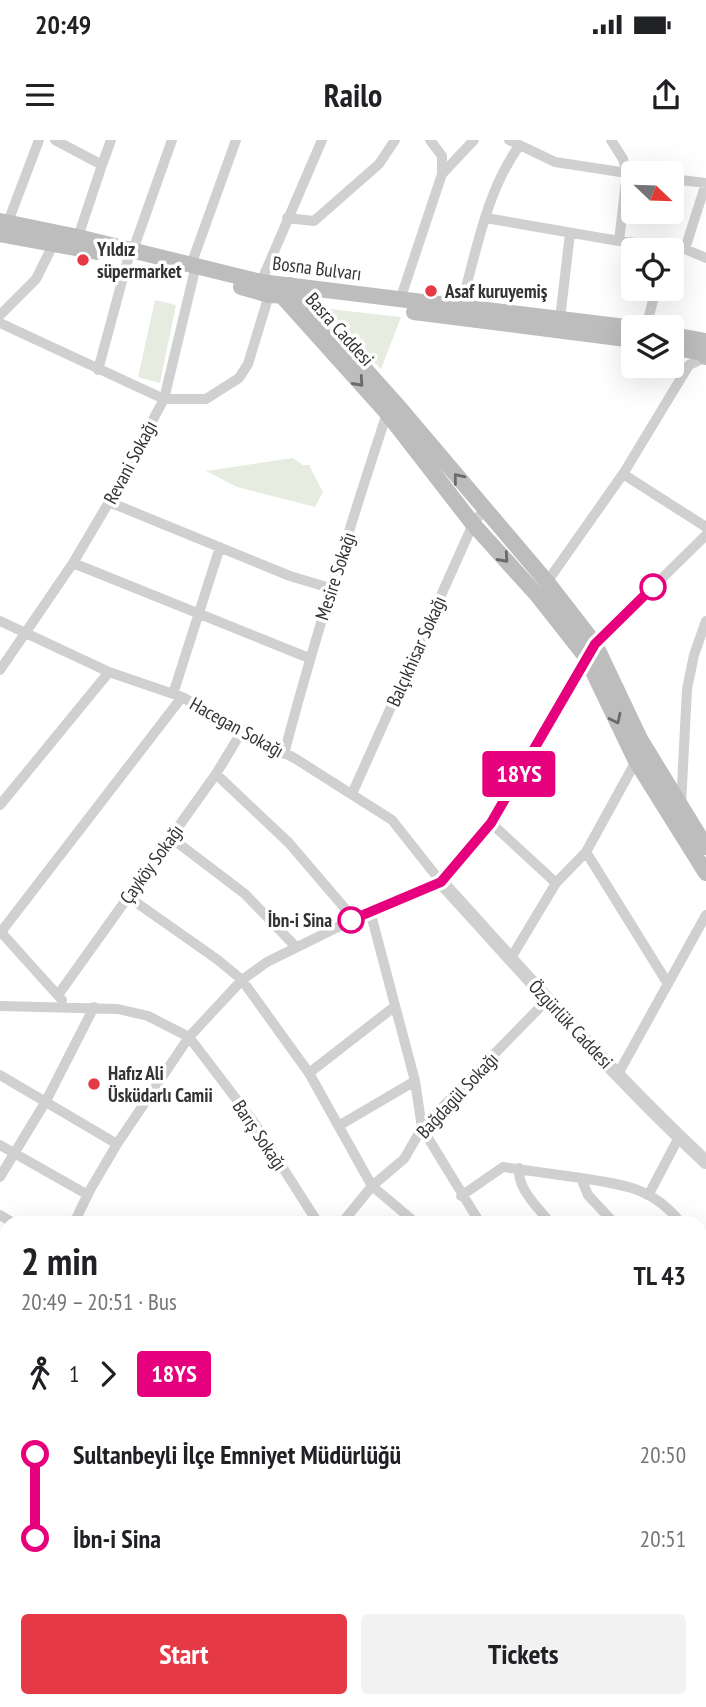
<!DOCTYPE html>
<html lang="en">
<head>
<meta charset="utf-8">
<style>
  body { margin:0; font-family:"PT Sans Narrow",sans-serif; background:#f2f2f2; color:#202124; height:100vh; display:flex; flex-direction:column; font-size:26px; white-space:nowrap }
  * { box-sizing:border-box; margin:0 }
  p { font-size:23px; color:#757577 }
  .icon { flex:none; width:38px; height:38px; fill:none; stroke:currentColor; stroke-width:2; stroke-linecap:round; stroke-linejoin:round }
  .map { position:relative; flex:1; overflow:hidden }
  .panel { position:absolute; left:0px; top:1076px; width:707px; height:492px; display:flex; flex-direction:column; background:#fff; border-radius:21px 21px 0 0; box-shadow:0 7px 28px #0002 }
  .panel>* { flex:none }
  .badge { padding:0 14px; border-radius:5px; font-size:24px; line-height:46px }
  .needle { width:46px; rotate:113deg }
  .buttons { position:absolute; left:621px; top:21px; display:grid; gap:14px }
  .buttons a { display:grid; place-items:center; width:63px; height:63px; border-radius:7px; background:#fff; box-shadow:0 7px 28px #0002; font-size:35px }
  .map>.badge { position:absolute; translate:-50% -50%; box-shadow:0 0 0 4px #fff }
  .legs { display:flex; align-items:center; gap:10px; height:77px; padding:0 21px; font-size:23px }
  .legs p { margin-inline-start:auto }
  .head { display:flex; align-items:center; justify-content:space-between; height:119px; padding:0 21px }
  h1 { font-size:38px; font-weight:800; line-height:52px }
  .cta { display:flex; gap:14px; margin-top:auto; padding:14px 21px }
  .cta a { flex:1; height:80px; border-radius:7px; background:#e63946; color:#fff; font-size:28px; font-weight:800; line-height:80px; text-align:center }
  .cta a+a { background:#f2f2f2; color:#202124 }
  ul { padding:0 21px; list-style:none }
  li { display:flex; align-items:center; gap:24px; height:84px; font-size:26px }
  li i { display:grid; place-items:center; width:10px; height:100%; margin:0 9px; background:currentColor }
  li i::after { content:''; width:18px; height:18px; margin:-9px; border:5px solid; border-radius:50%; background:#fff }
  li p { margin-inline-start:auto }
  li:first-child i { background:linear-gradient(#0000 50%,currentColor 0) }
  li:last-child i { background:linear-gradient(currentColor 50%,#0000 0) }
  .status { display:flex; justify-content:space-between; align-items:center; height:49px; padding:0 35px; background:#fff; direction:ltr }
  .status svg { height:19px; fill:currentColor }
  header { display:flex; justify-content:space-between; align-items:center; height:91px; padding:0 21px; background:#fff; font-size:32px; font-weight:800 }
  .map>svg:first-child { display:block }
</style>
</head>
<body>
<div class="status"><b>20:49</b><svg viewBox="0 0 49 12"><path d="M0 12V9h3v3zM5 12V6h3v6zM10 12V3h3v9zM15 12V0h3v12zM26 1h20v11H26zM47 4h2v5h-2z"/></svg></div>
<header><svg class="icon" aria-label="menu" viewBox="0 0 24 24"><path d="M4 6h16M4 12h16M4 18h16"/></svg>Railo<svg class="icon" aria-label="share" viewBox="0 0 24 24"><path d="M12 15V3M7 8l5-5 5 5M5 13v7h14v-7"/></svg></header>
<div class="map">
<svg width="706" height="1567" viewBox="0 0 706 1567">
  <rect width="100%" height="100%" fill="#fff"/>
  <path fill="#e6ecdf" d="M155 160 176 165 160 243 138 237Z
    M321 168 401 177 381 229Z
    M293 318 303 325H309L323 352 315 367 237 347 206 331Z"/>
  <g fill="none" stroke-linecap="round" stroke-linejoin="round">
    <path stroke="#d0d0d0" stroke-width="10" d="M55 0 102 25 78 97
      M509 0 555 22 627 33 619 101
      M611 0 623 19 627 33 632 34
      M102 25 111 0
      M442 34 474 0
      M672 39 706 43
      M287 78 314 81 379 24 395 0
      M486 78 619 101 685 109 706 118
      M8 82 39 0
      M685 109 706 43
      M133 110 172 0
      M191 125 236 0
      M400 160 442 34V16L430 0
      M461 166C476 113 486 52 519 6
      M0 175 36 139 54 103
      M560 179 570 93
      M0 183 164 259H206L239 238 248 224 269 155 261 142 322 0
      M646 187 656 149
      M98 230 128 119
      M623 334 706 387
      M109 362 290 436 330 448
      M73 423 309 518
      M547 442 623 334 689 225 706 217
      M0 481 109 532 182 557 296 619 392 680 441 742
      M0 530 73 423 109 362 164 259 194 134
      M173 554 220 407
      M284 614C314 499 350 386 387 273L391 270
      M216 634 289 703 354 779
      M352 654 473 384 484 370
      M0 665 109 532
      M681 666 687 549 694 515 706 481
      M491 683 556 743
      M170 697 245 754 296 807
      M586 712 668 844
      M127 756 218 820 242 840 309 933 372 1046 416 1083
      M370 771 415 941 422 988 480 1083
      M0 791 62 860
      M1 792 182 557
      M511 818 556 743 586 712 636 621
      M58 855 216 634 242 591
      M0 866 118 869 148 876 189 897 253 981 318 1083
      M309 933 394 867
      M618 934 706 775
      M0 935 117 1004
      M340 985 415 941
      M0 1005 88 1055
      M519 1028C517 1049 538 1067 550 1083
      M0 1037 46 961 94 867
      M581 1038C624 1045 653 1047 681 1083
      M649 1054 679 997
      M461 1056 503 1027 581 1038 588 1055 614 1083
      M0 1075 13 1083
      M74 1083 90 1050 117 1004 189 897 242 840 267 822 354 779 441 742 491 683 595 504 706 395
      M342 1083 372 1046 404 1019 422 988 547 860
      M700 1109 706 1116
      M0 1145 7 1150
      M700 1148 706 1144
      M700 1198 706 1209
      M0 1228 7 1233 0 1246
      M700 1251 706 1248
      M0 1316 7 1320
      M700 1330 706 1346
      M0 1400 7 1405
      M0 1477 7 1476
      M700 1527 706 1526
      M700 1552 705 1567
      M361 1561 378 1567
      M649 1561 651 1567
      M256 1567 258 1561
      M325 1567 326 1561
      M448 1567 449 1561
      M559 1567 579 1561"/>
    <path stroke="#d0d0d0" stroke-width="14" d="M441 742C528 837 612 935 706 1022"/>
    <path stroke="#bdbdbd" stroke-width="16" d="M0 81 78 97 261 142 634 188
      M0 94 97 112
      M290 145 397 265 547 442 595 504 640 599 706 707
      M241 147 269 155 291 156
      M281 155 387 273 473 384 538 456 586 517 636 621 706 733
      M414 172 634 200
      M672 195 706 201
      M672 207 702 213 706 217"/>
  </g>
  <defs><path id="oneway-chevron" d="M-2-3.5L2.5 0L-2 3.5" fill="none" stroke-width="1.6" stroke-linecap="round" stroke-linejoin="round" transform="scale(1.75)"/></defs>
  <g stroke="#6a6a6a">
    <use href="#oneway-chevron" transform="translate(359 242) rotate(48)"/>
    <use href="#oneway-chevron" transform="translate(458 338) rotate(-129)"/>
    <use href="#oneway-chevron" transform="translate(504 418) rotate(48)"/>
    <use href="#oneway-chevron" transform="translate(616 579) rotate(64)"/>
  </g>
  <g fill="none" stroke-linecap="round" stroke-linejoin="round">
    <defs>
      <path id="line-1" d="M351 780 441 742 491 683 595 504 653 447"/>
    </defs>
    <use href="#line-1" stroke="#fff" stroke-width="16"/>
    <use href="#line-1" stroke="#e6007e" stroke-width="10"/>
  </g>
  <g fill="#e63946" stroke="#fff" stroke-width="2.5">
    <circle cx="83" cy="120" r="7"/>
    <circle cx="431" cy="151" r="7"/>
    <circle cx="94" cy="944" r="7"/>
  </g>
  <g fill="#fff" stroke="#e6007e" stroke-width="3.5">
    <circle cx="653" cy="447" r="12"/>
    <circle cx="351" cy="780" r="12"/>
  </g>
  <g text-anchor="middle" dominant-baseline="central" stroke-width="7" stroke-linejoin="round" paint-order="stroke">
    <g font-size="19" font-weight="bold" fill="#333" stroke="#fff" text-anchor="start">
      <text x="97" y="109">Yıldız<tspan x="97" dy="22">süpermarket</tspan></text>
      <text x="445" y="151">Asaf kuruyemiş</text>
      <text x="108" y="933">Hafız Ali<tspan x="108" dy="22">Üsküdarlı Camii</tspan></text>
    </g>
    <g font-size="19" fill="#333" stroke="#fff">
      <text transform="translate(317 128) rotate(7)">Bosna Bulvarı</text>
      <text transform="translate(340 189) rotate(48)">Basra Caddesi</text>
      <text transform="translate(130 322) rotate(-62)">Revani Sokağı</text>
      <text transform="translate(335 436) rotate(-72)">Mesire Sokağı</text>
      <text transform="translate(416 511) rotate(-66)">Balçıkhisar Sokağı</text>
      <text transform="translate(237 587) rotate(29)">Hacegan Sokağı</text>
      <text transform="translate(151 724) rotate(-54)">Çayköy Sokağı</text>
      <text transform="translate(571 884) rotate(47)">Özgürlük Caddesi</text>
      <text transform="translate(457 955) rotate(-47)">Bağdagül Sokağı</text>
      <text transform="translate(260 995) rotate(56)">Barış Sokağı</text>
    </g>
    <g font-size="19" font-weight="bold" fill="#333" stroke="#fff" text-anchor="end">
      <text x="332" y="780">İbn-i Sina</text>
    </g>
  </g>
</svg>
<div class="buttons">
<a><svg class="needle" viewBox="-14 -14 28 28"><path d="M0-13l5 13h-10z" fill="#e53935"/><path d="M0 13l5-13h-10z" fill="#757577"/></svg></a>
<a><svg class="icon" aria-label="locate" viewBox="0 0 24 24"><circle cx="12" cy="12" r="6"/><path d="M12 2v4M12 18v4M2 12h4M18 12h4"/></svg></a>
<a><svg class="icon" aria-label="layers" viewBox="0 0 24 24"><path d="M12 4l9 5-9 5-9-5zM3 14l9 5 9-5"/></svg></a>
</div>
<b class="badge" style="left:519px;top:634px;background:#e6007e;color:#fff">18YS</b>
<section class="panel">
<div class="head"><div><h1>2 min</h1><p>20:49 – 20:51 · Bus</p></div><b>TL 43</b></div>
<div class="legs"><svg class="icon" aria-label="walk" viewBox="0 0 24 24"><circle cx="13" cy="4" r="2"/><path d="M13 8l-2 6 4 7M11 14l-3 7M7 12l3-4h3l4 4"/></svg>1<svg class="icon" aria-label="forward" viewBox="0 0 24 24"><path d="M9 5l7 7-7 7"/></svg><b class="badge" style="background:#e6007e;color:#fff">18YS</b></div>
<ul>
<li><i style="color:#e6007e"></i><b>Sultanbeyli İlçe Emniyet Müdürlüğü</b><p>20:50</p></li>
<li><i style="color:#e6007e"></i><b>İbn-i Sina</b><p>20:51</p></li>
</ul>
<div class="cta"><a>Start</a><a>Tickets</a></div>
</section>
</div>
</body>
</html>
